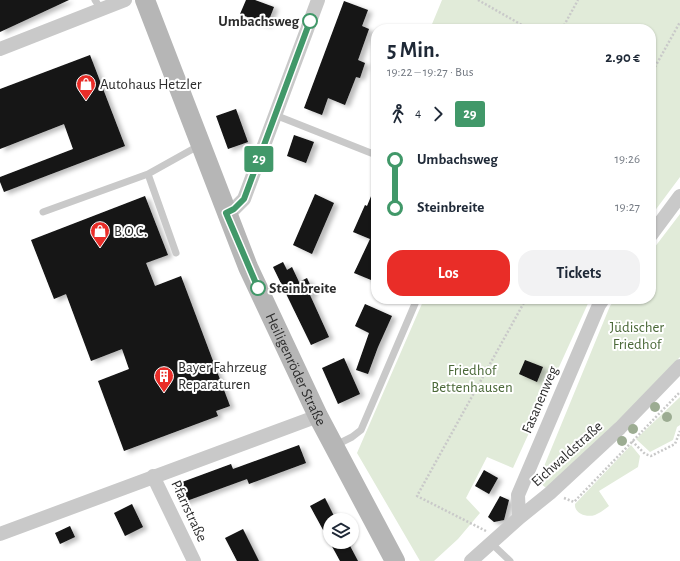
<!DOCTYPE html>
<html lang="de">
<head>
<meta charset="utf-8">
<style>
  body { margin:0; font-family:"Alegreya Sans",sans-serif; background:#f2f2f3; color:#1f2937; height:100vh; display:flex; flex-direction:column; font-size:15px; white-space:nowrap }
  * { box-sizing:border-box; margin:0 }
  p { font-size:13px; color:#747a83 }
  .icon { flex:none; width:22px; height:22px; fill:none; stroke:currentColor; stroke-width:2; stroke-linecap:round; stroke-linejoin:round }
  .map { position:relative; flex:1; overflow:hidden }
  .drawer { position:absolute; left:371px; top:24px; width:285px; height:280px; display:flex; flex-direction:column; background:#fff; border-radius:16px; box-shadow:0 1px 3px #0004 }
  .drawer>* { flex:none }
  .badge { padding:0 8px; border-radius:3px; font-size:14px; line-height:26px }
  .buttons { position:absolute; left:323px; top:513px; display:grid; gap:8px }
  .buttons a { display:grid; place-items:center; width:36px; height:36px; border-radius:50%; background:#fff; box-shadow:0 1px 3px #0004; font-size:20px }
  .map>.badge { position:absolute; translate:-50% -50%; box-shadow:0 0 0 2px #fff }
  .legs { display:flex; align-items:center; gap:6px; height:44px; padding:0 16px; font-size:13px }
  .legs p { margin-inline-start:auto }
  .summary { display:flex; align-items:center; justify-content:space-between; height:68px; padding:0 16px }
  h1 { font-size:22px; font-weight:700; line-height:30px }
  .cta { display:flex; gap:8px; margin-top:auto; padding:8px 16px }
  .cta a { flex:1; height:46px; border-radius:16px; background:#e92d28; color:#fff; font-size:16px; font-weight:700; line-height:46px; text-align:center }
  .cta a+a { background:#f2f2f3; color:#1f2937 }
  ul { padding:0 16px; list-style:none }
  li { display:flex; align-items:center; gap:14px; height:48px; font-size:15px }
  li i { display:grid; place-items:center; width:6px; height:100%; margin:0 5px; background:currentColor }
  li i::after { content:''; width:10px; height:10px; margin:-5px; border:3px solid; border-radius:50%; background:#fff }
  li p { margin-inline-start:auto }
  li:first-child i { background:linear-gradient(#0000 50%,currentColor 0) }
  li:last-child i { background:linear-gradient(currentColor 50%,#0000 0) }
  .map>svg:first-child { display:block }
</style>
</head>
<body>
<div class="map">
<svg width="680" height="561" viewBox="0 0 680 561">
  <defs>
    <filter id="shadow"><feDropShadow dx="4.5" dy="2.5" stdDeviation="2" flood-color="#0004"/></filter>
  </defs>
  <rect width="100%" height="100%" fill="#fff"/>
  <path fill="#e1ebd9" d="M442 0H680V177L651 216V29H430Z
    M680 214V357L624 415 546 488 538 481 610 306 615 299H651V252Z
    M424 299H590L513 468 487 457 466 498 480 513 458 539 434 561H420L357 453Z
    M680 397V425L677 427 673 440 650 452 636 439Z
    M631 445 640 456 638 467 599 491 609 506C605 509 600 513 595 515 586 518 574 513 575 504Z"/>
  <path fill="#131313" filter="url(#shadow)" d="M0 0H69L0 32Z
    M246 0H255L274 7 267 25 240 14Z
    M344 1 368 10 362 26 369 29 358 60 365 63 360 78 356 77 345 105 328 98 322 115 304 108Z
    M90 55 125 146 4 192 0 182V177L73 149 64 124 0 149V89Z
    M236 109 248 142 228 149 216 116Z
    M294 135 314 142 306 163 287 156Z
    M376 184V282L354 273 370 239 353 232 365 205 367 206Z
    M315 194 334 203 312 254 293 245Z
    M145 196 168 255 146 263 155 286 181 276 230 406 216 411 218 416 124 451 98 381 129 369 122 349 91 361 66 294 54 299 31 240Z
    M283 262 287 270 292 267 299 282 307 278 314 293 310 295 329 337 311 345 273 267Z
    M365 304 392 316 378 347 368 374 356 370 369 333 355 326Z
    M344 358 360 394 338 404 322 368Z
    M525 360 543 367 537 382 519 374Z
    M299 445 306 463 249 484 247 479 181 503 174 485 231 464 233 469Z
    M484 470 498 478 489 494 475 486Z
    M500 496 509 500 504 520 494 522 488 517Z
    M325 498 336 520H330V542H348L358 561H340L310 506Z
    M132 504 143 527 125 536 114 513Z
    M70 526 75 537 60 544 55 533Z
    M243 529 259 561H237L225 538Z"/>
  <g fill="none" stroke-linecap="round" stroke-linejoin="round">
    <path stroke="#c9c9c9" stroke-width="2.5" stroke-dasharray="2 2" stroke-linecap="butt" d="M478 0 529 29
      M562 29 578 0
      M651 74 680 22
      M632 441 645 454 651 456 675 444 680 431
      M564 498 574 502 680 392
      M486 531 417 496 526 299"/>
    <path stroke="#c9c9c9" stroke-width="7" d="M95 0 101 9
      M275 115 376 155
      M148 174 176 253
      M43 212 148 174 200 145
      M336 445 352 437 361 430 417 299
      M491 543 510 561"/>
    <path stroke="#c9c9c9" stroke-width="14" d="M0 49 125 0
      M226 213 234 209 244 199 318 0
      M651 235 680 196
      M153 476 194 561
      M519 518 518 495 599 305 603 299
      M0 534 318 416
      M471 561 519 518 550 493 620 428 680 366"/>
    <path stroke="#b6b6b6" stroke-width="20" id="s1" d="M145 0 248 267 318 416 395 561"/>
  </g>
  <g fill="#9cac92">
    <circle cx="655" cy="407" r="5"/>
    <circle cx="667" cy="417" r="5"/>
    <circle cx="633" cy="429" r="5"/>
    <circle cx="622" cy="441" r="5"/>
  </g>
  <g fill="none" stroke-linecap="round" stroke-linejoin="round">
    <defs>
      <path id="line-1" d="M258 288 226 213 234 209 244 199 310 21"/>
    </defs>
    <use href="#line-1" stroke="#fff" stroke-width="9"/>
    <use href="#line-1" stroke="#419869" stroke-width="6"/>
  </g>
  <defs>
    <symbol id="shop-pin" viewBox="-11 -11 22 30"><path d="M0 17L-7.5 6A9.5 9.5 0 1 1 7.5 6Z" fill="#e92d28" stroke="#fff"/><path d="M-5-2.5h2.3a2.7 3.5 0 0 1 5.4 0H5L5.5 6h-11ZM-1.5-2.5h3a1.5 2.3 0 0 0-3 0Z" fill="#fff"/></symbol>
    <symbol id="building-pin" viewBox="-11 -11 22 30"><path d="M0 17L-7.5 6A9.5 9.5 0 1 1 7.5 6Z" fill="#e92d28" stroke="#fff"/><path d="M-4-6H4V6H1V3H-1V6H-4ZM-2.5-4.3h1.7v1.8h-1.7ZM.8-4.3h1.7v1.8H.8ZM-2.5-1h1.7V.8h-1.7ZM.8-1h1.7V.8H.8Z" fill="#fff"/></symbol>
  </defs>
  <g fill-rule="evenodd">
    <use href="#shop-pin" x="75" y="73" width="22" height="30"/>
    <use href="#shop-pin" x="89" y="220" width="22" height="30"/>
    <use href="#building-pin" x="153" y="365" width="22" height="30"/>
  </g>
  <g fill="#fff" stroke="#419869" stroke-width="2">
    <circle cx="310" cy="21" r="7"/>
    <circle cx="258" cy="288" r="7"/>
  </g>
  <g text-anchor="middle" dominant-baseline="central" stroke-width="4" stroke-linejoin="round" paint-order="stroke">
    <g font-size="15" font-weight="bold" fill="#2c2c2c" stroke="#fff" text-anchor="end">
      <text x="299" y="21">Umbachsweg</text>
      <text x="269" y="288" text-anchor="start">Steinbreite</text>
    </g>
    <g font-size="15" fill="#2c2c2c" stroke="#fff" text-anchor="start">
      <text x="100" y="84">Autohaus Hetzler</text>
      <text x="114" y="231">B.O.C.</text>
      <text x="178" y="367">Bayer Fahrzeug<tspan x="178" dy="17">Reparaturen</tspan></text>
    </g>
    <g font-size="15" fill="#4b6939" stroke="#fff">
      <text x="637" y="327">Jüdischer<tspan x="637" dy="17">Friedhof</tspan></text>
      <text x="472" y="370">Friedhof<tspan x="472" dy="17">Bettenhausen</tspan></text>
    </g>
    <g font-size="15" fill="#2c2c2c" stroke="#fff">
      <text stroke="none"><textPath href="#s1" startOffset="399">Heiligenröder Straße</textPath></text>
      <text transform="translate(540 400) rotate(-67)">Fasanenweg</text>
      <text transform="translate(567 454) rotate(-42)">Eichwaldstraße</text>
      <text transform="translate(189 511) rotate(65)">Pfarrstraße</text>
    </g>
  </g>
</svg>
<div class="buttons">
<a><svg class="icon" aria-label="layers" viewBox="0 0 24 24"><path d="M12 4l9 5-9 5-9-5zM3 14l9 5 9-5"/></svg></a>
</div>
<b class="badge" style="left:259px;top:159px;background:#419869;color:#fff">29</b>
<section class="drawer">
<div class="summary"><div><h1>5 Min.</h1><p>19:22 – 19:27 · Bus</p></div><b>2.90 €</b></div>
<div class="legs"><svg class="icon" aria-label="walk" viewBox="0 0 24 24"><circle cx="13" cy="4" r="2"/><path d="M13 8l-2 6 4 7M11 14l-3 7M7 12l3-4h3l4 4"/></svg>4<svg class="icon" aria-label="forward" viewBox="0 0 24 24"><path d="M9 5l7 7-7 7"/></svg><b class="badge" style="background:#419869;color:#fff">29</b></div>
<ul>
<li><i style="color:#419869"></i><b>Umbachsweg</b><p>19:26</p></li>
<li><i style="color:#419869"></i><b>Steinbreite</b><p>19:27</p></li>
</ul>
<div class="cta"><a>Los</a><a>Tickets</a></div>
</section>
</div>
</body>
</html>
